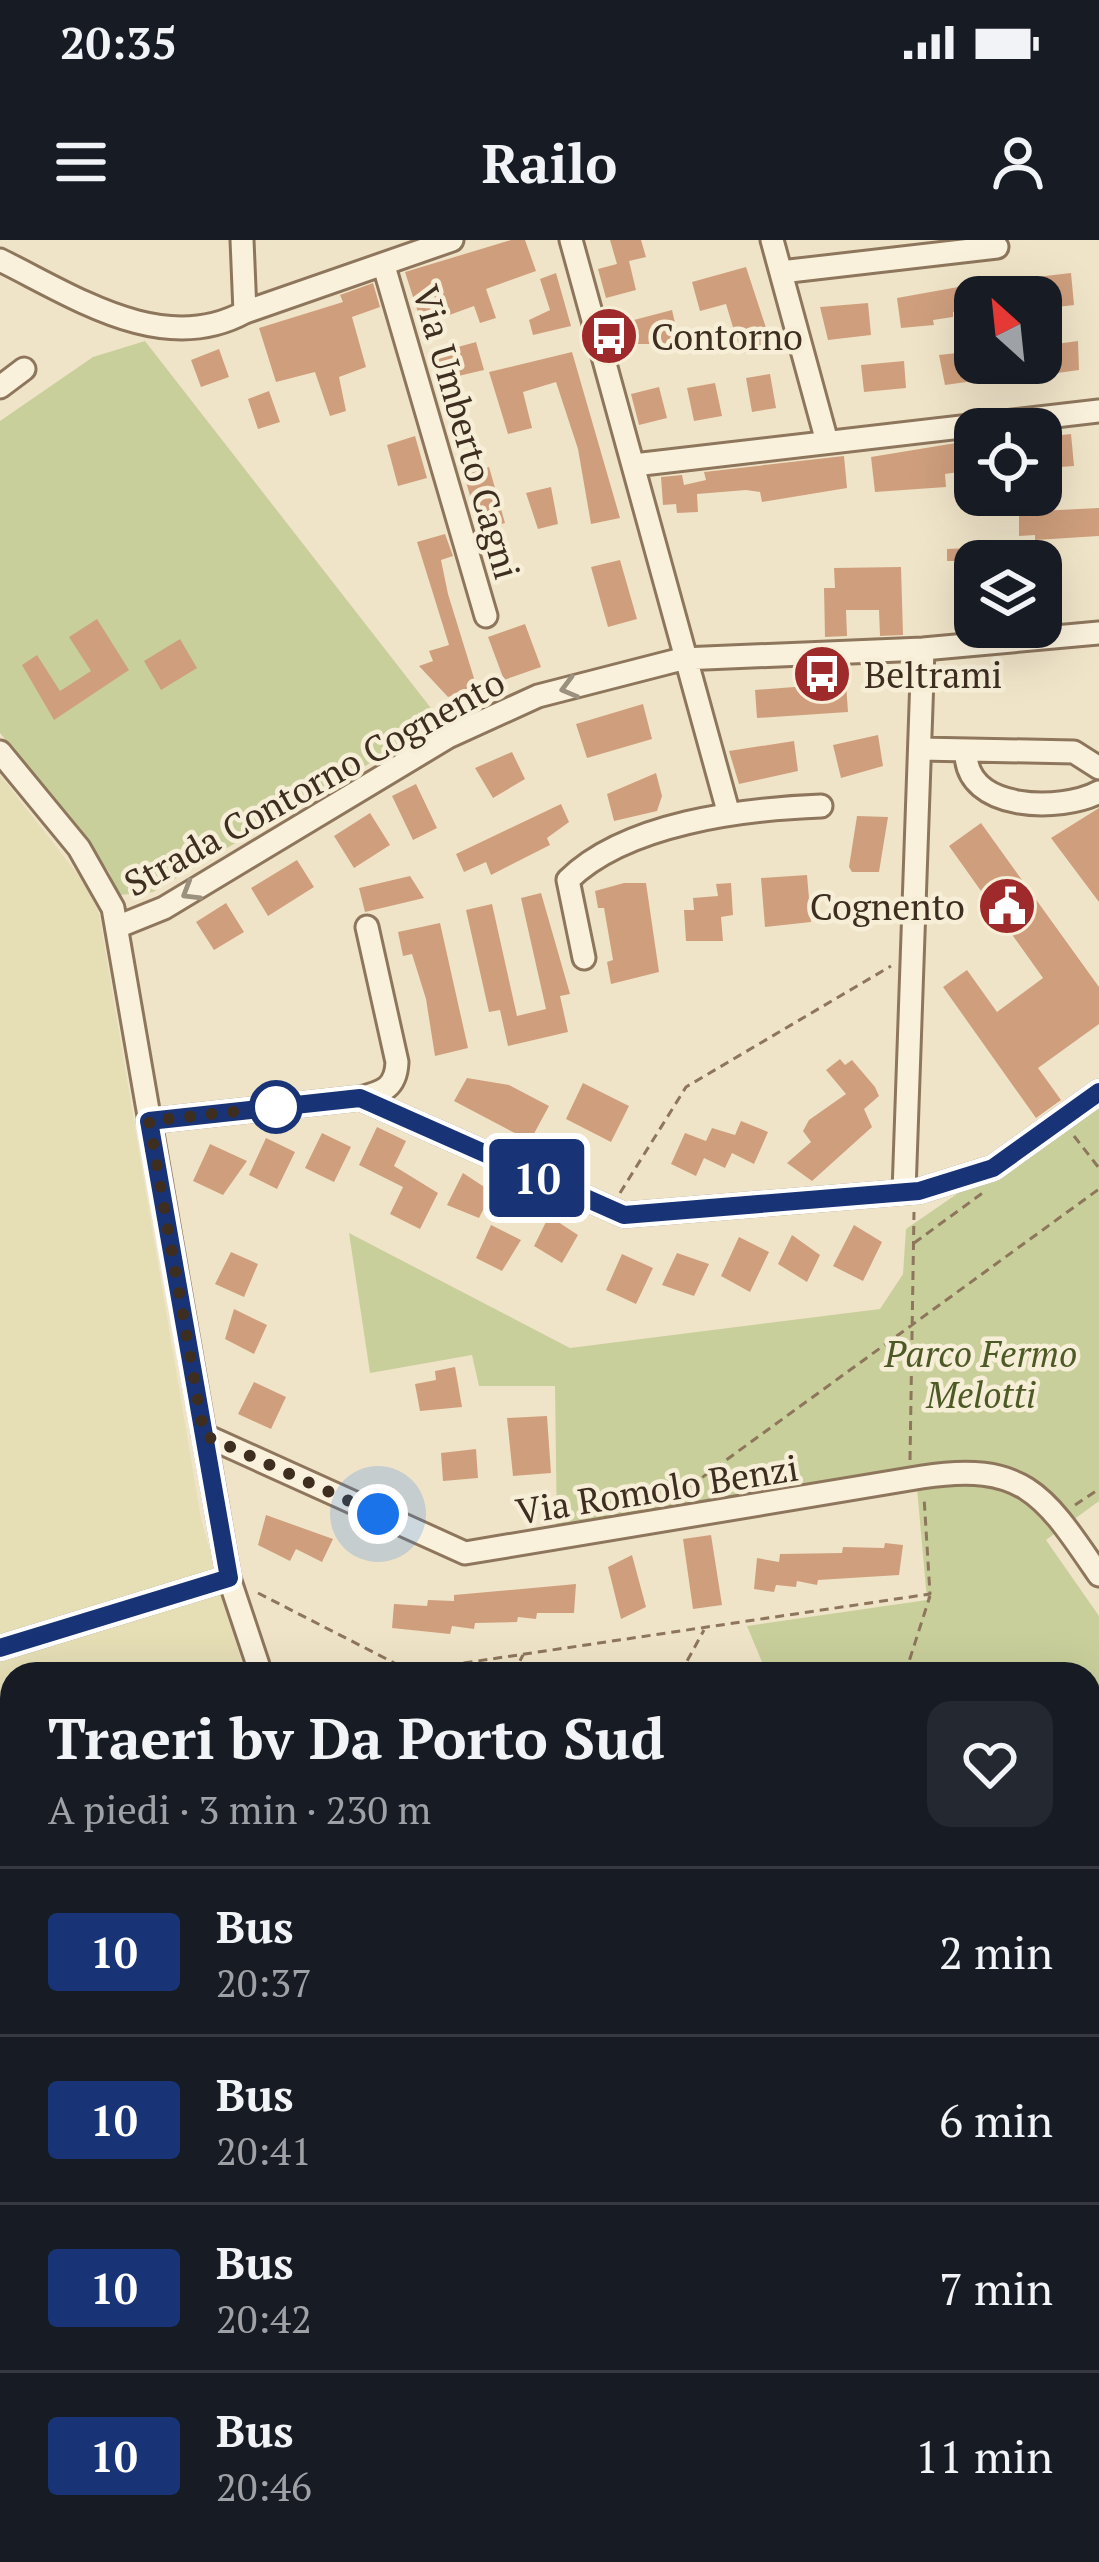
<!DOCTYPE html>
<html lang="it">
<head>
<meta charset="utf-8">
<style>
  body { margin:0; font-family:"PT Serif",serif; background:#242831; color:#f1f3f6; height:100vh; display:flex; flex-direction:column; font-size:45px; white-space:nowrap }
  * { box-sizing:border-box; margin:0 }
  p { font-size:39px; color:#9ea1a6 }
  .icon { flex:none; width:66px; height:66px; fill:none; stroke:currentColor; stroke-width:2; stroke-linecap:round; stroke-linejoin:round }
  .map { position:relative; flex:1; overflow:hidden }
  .details { position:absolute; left:0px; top:1422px; width:1101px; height:900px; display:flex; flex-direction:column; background:#171b24; border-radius:36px 36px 0 0; box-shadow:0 12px 48px #0002 }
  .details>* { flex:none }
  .badge { padding:0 24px; border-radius:9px; font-size:42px; line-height:78px }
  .needle { width:78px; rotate:333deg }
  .buttons { position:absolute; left:954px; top:36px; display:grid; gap:24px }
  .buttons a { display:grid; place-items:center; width:108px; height:108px; border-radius:24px; background:#171b24; box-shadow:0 12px 48px #0002; font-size:60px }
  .you { position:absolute; width:60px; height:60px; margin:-30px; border:9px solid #fff; border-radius:50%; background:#1a73e8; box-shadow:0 0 0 18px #1a73e833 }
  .map>.badge { position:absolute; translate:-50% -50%; box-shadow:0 0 0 6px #fff }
  .round { display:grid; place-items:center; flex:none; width:126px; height:126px; border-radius:24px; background:#242831 }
  .overview { display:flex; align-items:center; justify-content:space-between; height:204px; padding:0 48px }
  h1 { font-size:57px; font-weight:700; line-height:90px }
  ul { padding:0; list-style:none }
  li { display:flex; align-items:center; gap:36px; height:168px; padding:0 48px; border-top:3px solid #363941 }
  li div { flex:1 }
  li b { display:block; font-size:45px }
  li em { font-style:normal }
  li .badge { min-width:132px; font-weight:700; text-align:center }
  .status { display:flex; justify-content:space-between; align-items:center; height:84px; padding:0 60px; background:#171b24; direction:ltr }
  .status svg { height:33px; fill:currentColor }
  header { display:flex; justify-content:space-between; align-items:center; height:156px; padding:0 48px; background:#171b24; font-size:54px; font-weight:700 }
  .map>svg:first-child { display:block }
</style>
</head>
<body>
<div class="status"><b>20:35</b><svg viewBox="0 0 49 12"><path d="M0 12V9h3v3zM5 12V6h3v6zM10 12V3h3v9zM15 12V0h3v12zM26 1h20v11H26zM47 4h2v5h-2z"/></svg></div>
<header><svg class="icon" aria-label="menu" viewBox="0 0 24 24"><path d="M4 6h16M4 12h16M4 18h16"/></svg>Railo<svg class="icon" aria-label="person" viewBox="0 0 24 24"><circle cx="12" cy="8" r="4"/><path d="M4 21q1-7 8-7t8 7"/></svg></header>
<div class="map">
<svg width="1099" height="2322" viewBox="0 0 1099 2322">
  <rect width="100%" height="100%" fill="#f0e4c8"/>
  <path fill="#e6deb5" d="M0 535 83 641 99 673 201 1279 245 1434H12V2310H507L511 2322H0Z
    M1099 2148V2322H621L623 2310H1089V2152Z"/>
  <path fill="#c9cf9b" d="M145 101 441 481 153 652 119 655 109 632 0 493V181L93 117Z
    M1099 856V1261L1046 1300 1099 1376V1717L1089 1713V1434H767L747 1386 927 1360 916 1237 557 1293 555 1146H479L472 1115 370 1133 349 993 570 1108 880 1069 903 1034 906 989Z"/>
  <path fill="#cf9f7d" d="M511 0H525L536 31 486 49 496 78 480 83 474 66 422 85 405 32Z
    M610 0H641L646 17 629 21 636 50 606 58 598 29 617 24Z
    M746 27 772 106 741 114 726 64 700 71 692 42Z
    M556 33 571 86 533 95 529 80 550 70 540 39Z
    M1071 33 1074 65 1041 69V57H1030L1028 38Z
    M373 43 380 67 352 77 366 127 339 137 346 171 330 176 315 132 276 142 259 88 343 62 340 55Z
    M975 44V69L953 72V77L933 80 934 85 901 88 897 58Z
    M868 63 871 95 828 100 820 67Z
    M672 70 680 104H635L630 81Z
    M1078 101 1079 130 1043 135 1041 106Z
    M476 102 484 130 437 141 429 115Z
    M219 109 229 137 201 147 191 120Z
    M975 111V123H1009L1010 136 945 145 939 115Z
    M572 112 620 278 591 284 578 209 556 142 523 152 532 188 508 194 489 132Z
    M904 121 906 148 864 152 861 125Z
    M770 134 776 168 752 172 746 138Z
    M715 143 722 176 694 181 687 148Z
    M659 147 667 178 639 185 631 154Z
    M269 151 280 182 258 189 248 159Z
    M1071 194 1074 226 1047 228 1044 197Z
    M415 196 427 238 398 246 387 205Z
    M956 203 959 232 945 234 946 247 875 252 871 217Z
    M844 216 847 248 762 262 760 252 746 250 697 254 698 272 677 273 676 264 663 265 661 237 682 235 684 245 706 240 704 232Z
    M489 227 505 283 480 290 464 235Z
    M551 247 558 284 538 289 526 253Z
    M1099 268V296L1035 300V295L1019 296V272Z
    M445 294 453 316 441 320 448 354 477 448 448 457 419 426 433 421 429 411 449 405 417 302Z
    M990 307 991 321H975V376L964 377 960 321H947V309Z
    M620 320 637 379 608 387 591 327Z
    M901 327 903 395 880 396 879 370H846L847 396 825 397 824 348H835L834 328Z
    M97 379 129 430 54 480 22 425 37 415 60 451 91 431 69 397Z
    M525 384 541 427 504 440 488 397Z
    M180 399 197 428 161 450 144 421Z
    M846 443 848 472 757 478 755 450Z
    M643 464 652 499 587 518 576 484Z
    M878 495 883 526 841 538 833 505Z
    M794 501 798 531 739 544 729 511Z
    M512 512 525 539 493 558 475 528Z
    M656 533 662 556 657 571 614 581 607 554Z
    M416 544 437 588 413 600 392 556Z
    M561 564 569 582 547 598 550 605 491 635 486 622 464 632 456 614Z
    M1099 568V662L1051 598Z
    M370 573 390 605 354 628 334 596Z
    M857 576 888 577 879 632H852L849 627Z
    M981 583 1099 747V784L1038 828 1061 860 1036 878 943 747 967 730 997 772 1043 738 949 606Z
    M297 620 314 647 268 676 251 648Z
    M807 635 811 682 765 687 761 638Z
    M410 636 424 658 365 672 359 648Z
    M624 643H646L659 732 611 744 607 722 613 720 604 668H598L595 651Z
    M731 643 733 675 721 677 723 701H686L684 670H694L693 658 718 656 716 644Z
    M541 653 570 754 560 756 568 792 508 806 500 770 489 772 466 670 492 664 517 776 546 769 521 658Z
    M226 663 244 692 214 710 196 682Z
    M440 683 468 808 435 816 426 759 412 714 403 716 398 692Z
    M840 819 845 825 852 820 875 847 879 856 864 869 872 887 812 941 787 923 811 902 803 891 809 880 846 854 826 830Z
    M467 838 509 845 549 866 530 901 454 861Z
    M583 843 629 866 611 902 566 879Z
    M741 881 768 892 754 924 732 913 725 928 704 918 696 936 671 924 685 893 706 901 712 888 735 895Z
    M377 887 406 901 394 926 438 953 420 989 390 974 403 947 359 925Z
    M322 893 351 907 334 942 305 928Z
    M266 898 295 912 277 949 249 935Z
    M210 904 247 921 223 955 193 941Z
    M463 933 492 952 479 978 447 965Z
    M549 976 578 995 562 1023 534 1006Z
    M491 985 521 1000 502 1031 476 1018Z
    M854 985 882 1002 863 1041 833 1026Z
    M792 995 820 1015 807 1042 778 1024Z
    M739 997 769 1012 750 1052 721 1036Z
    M231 1012 258 1024 244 1057 215 1044Z
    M677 1013 709 1024 694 1056 662 1045Z
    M622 1014 653 1028 636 1064 606 1050Z
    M234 1069 267 1085 254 1114 225 1099Z
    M455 1127 462 1167 420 1171 415 1144 436 1140 435 1131Z
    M254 1142 286 1157 271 1189 238 1174Z
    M547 1176 551 1233 513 1236 507 1178Z
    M476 1209 478 1238 443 1241 441 1213Z
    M266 1275 333 1299 322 1322 296 1309 290 1321 258 1305Z
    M711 1295 722 1365 693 1369 683 1299Z
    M885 1303 903 1305 899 1335 818 1340 817 1345 797 1341 796 1347 776 1345 774 1352 754 1349 757 1318 779 1322 780 1314 842 1313 843 1307 884 1308Z
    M632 1315 646 1367 621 1379 608 1327Z
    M576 1344 574 1373H537L536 1379 518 1377 517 1382 475 1383 474 1389 452 1386 450 1394 392 1388 394 1364 427 1366 428 1360 454 1361V1355Z"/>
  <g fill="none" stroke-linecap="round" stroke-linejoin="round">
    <defs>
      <path id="minor" d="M242 0 245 72
        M571 0 728 571
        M772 0 826 198
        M0 20C75 57 163 117 245 72L452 0
        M384 26 486 376
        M781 32 997 7
        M0 147 24 129
        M634 225 1099 171
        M920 509 1074 512 1099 528
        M0 512 79 608 113 668 229 1338 261 1434
        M966 512C965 572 1062 572 1099 552
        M117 687 164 668 448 497 538 456 682 419 923 409 1099 393
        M584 718 568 640C626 583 743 569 821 566
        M360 858C383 852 396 848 397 822L367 687
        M149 881 360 858 624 975 919 951 993 928 1099 852
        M904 952 923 409
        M204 1195 465 1313 922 1237C1025 1221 1045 1256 1099 1335
        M0 1408 229 1338
        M1089 1946 1099 1966
        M1089 2010 1099 2008
        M735 2310 744 2322"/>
    </defs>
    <use href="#minor" stroke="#8d765c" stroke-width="27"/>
    <path stroke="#8d765c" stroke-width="3" stroke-dasharray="9 6" stroke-linecap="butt" d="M1074 896 1099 928
      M620 953 686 847 891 726
      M914 1003 984 952
      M910 1220 914 972
      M678 1255 1099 949
      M1075 1265 1099 1249
      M258 1353 410 1431 930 1354 924 1257
      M513 1434 523 1415
      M680 1434 704 1390
      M905 1434 930 1356
      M1089 1596 1099 1595"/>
    <use href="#minor" stroke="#faf1dc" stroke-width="21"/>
  </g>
  <defs><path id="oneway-chevron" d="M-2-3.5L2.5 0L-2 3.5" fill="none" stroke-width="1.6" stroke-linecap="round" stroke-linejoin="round" transform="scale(3)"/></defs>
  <g stroke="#9c907e">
    <use href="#oneway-chevron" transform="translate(569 448) rotate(165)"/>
    <use href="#oneway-chevron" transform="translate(190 652) rotate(149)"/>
  </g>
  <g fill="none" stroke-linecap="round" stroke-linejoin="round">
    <defs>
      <path id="line" d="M0 1408 229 1338 149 881 360 858 624 975 919 951 993 928 1099 852"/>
    </defs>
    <use href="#line" stroke="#fff" stroke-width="27"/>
    <use href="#line" stroke="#193476" stroke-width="18"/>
    <path stroke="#3d2e20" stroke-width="12" stroke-dasharray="0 21.6" d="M276 867 149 881 204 1195 378 1274"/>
  </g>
  <defs>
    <symbol id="bus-disc" viewBox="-11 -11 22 22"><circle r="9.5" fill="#9e2a2b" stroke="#f7eed8"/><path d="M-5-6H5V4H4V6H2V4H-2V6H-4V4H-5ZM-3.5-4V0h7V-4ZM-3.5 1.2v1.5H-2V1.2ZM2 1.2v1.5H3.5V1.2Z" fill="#fff"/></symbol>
    <symbol id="civic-disc" viewBox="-11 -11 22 22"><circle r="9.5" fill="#9e2a2b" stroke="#f7eed8"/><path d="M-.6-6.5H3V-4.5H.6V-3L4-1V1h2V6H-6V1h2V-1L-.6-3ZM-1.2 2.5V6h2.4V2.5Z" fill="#fff"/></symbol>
  </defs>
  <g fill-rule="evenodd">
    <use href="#bus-disc" x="576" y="63" width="66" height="66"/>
    <use href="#bus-disc" x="789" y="401" width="66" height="66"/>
    <use href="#civic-disc" x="974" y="633" width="66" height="66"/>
  </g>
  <circle fill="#fff" stroke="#193476" stroke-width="6" cx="276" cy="867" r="24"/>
  <g text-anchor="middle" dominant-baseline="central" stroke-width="9" stroke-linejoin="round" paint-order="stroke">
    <g font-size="36" fill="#3d2e20" stroke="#f7eed8" text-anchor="start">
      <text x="651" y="96">Contorno</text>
      <text x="864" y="434">Beltrami</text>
      <text x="965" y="666" text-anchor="end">Cognento</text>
    </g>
    <g font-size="36" fill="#3d2e20" stroke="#f7eed8">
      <text transform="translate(467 192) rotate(74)">Via Umberto Cagni</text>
      <text transform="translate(314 542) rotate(-29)">Strada Contorno Cognento</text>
      <text transform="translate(657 1249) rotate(-9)">Via Romolo Benzi</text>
    </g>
    <g font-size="36" font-style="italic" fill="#4d5a26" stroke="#f7eed8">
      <text x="981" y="1113">Parco Fermo<tspan x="981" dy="41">Melotti</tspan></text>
    </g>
  </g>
</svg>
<div class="buttons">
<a><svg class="needle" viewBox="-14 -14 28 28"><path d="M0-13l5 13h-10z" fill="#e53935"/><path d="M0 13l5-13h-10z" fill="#9ea1a6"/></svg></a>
<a><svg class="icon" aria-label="locate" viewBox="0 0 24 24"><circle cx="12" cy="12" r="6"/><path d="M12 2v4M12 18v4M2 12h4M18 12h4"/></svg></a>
<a><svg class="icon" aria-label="layers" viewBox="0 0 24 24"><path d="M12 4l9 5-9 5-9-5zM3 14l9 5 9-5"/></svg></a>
</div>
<div class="you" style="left:378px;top:1274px"></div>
<b class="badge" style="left:537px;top:938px;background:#193476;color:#fff">10</b>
<section class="details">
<div class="overview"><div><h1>Traeri bv Da Porto Sud</h1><p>A piedi · 3 min · 230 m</p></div><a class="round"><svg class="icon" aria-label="heart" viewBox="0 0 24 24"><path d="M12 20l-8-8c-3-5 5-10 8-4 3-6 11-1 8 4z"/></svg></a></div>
<ul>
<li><span class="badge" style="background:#193476;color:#fff">10</span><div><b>Bus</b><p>20:37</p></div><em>2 min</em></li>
<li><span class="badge" style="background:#193476;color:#fff">10</span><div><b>Bus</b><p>20:41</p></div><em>6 min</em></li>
<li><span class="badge" style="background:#193476;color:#fff">10</span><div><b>Bus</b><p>20:42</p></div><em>7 min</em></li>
<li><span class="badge" style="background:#193476;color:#fff">10</span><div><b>Bus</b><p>20:46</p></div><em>11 min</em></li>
</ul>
</section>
</div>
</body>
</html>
